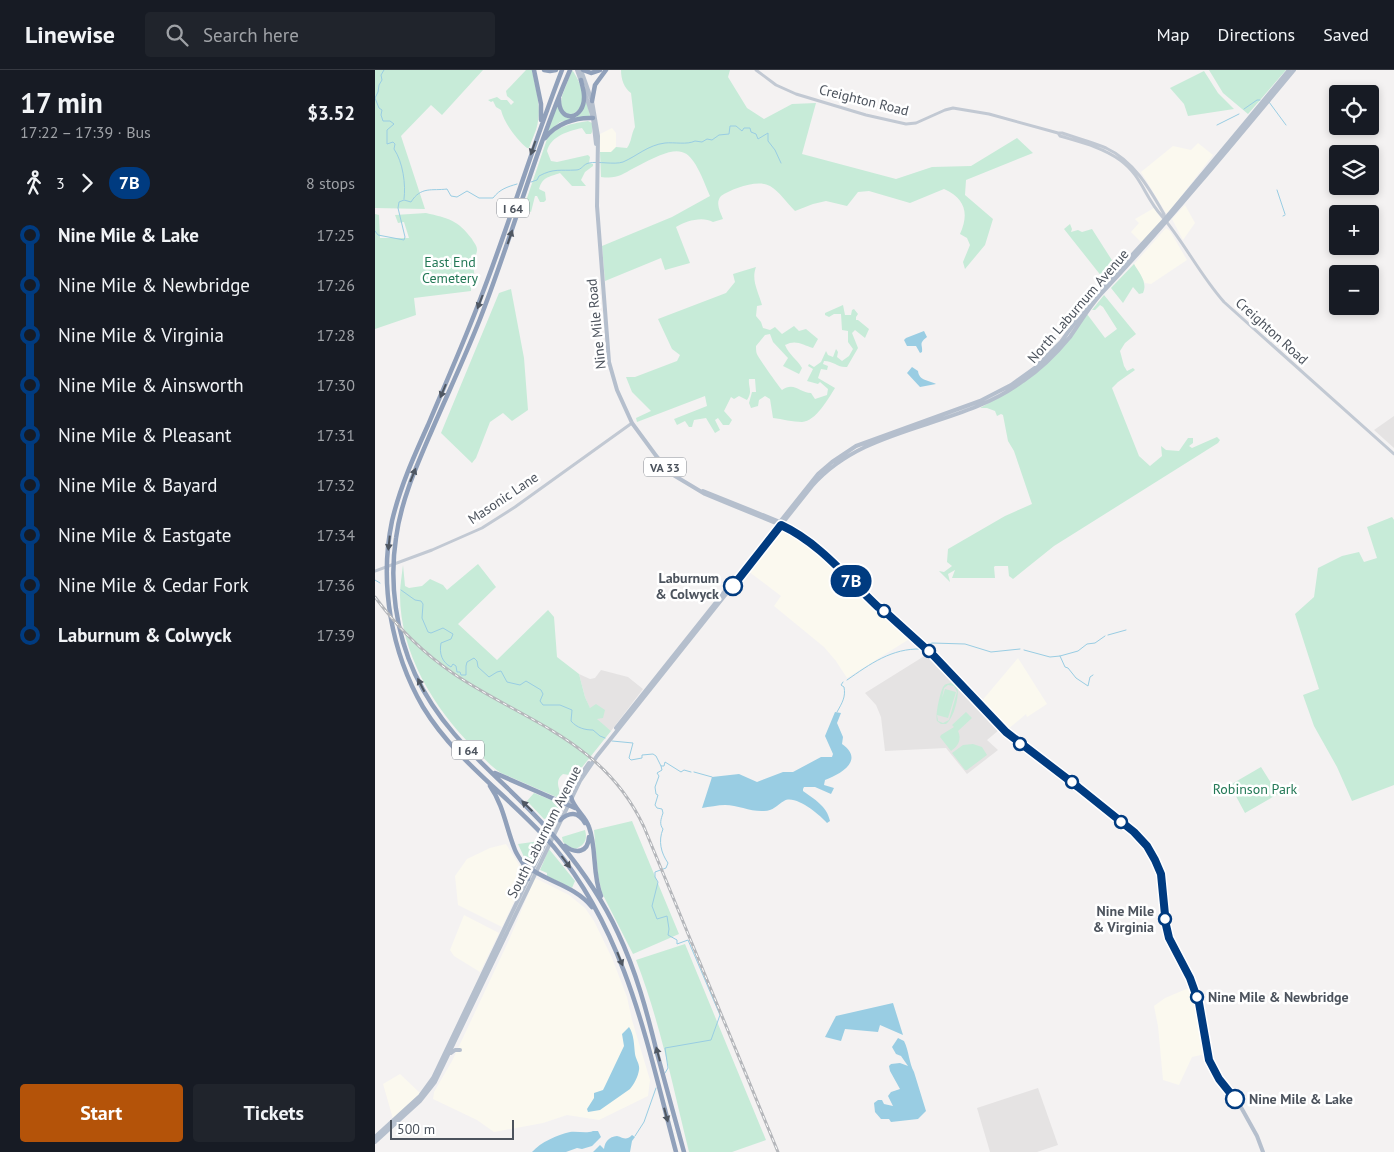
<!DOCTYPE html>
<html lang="en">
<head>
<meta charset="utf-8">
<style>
  body { margin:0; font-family:"PT Sans",sans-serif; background:#20242c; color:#f1f3f6; height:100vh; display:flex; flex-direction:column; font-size:19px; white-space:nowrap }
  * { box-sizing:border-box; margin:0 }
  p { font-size:16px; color:#9ea1a6 }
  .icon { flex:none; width:28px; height:28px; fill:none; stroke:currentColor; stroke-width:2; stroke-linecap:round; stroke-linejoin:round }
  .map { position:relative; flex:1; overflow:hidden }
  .details { display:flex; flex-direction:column; background:#171b24; width:375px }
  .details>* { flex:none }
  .badge { padding:0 10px; border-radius:16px; font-size:18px; line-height:32px }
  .tools { position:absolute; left:954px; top:15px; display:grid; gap:10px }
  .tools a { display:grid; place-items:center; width:50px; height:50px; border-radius:5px; background:#171b24; box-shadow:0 2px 8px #0003; font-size:25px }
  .scale { position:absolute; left:15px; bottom:12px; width:124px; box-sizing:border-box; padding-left:5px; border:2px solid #4c535d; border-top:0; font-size:14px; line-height:18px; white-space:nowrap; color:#4c535d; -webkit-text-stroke:4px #fff; paint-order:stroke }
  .map>.badge { position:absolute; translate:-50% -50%; box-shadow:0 0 0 2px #fff }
  .legs { display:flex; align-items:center; gap:8px; height:55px; padding:0 20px; font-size:16px }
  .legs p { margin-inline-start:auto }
  .head { display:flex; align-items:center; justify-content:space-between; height:85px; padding:0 20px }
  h1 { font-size:28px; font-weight:800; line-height:38px }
  .primary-button { display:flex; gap:10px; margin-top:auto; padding:10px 20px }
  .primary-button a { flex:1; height:58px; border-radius:5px; background:#b45309; color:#fff; font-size:20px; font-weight:800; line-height:58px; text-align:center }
  .primary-button a+a { background:#20242c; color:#f1f3f6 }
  ul { padding:0 20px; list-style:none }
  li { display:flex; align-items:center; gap:18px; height:50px; font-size:19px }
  li i { display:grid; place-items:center; width:8px; height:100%; margin:0 6px; background:currentColor }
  li i::after { content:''; width:12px; height:12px; margin:-6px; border:4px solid; border-radius:50%; background:#171b24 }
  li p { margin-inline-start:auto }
  li:first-child i { background:linear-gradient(#0000 50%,currentColor 0) }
  li:last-child i { background:linear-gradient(currentColor 50%,#0000 0) }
  header { display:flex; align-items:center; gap:30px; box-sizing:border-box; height:70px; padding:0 25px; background:#171b24; border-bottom:1px solid #363941 }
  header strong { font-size:24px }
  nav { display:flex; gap:28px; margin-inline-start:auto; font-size:18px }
  .search { width:350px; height:45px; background:#20242c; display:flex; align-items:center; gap:12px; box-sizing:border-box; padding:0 18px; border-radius:5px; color:#9ea1a6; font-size:19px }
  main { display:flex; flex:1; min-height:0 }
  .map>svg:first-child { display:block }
</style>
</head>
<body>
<header>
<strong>Linewise</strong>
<div class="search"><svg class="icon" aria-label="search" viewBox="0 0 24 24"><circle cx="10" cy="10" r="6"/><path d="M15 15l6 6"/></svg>Search here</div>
<nav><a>Map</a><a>Directions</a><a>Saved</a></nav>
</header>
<main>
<section class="details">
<div class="head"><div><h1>17 min</h1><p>17:22 – 17:39 · Bus</p></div><b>$3.52</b></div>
<div class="legs"><svg class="icon" aria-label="walk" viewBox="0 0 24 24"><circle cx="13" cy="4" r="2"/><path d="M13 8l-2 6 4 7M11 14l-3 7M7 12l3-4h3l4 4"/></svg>3<svg class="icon" aria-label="forward" viewBox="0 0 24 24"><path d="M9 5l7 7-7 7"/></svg><b class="badge" style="background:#003b80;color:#fff">7B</b><p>8 stops</p></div>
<ul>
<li><i style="color:#003b80"></i><b>Nine Mile &amp; Lake</b><p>17:25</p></li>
<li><i style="color:#003b80"></i><span>Nine Mile &amp; Newbridge</span><p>17:26</p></li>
<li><i style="color:#003b80"></i><span>Nine Mile &amp; Virginia</span><p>17:28</p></li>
<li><i style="color:#003b80"></i><span>Nine Mile &amp; Ainsworth</span><p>17:30</p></li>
<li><i style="color:#003b80"></i><span>Nine Mile &amp; Pleasant</span><p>17:31</p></li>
<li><i style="color:#003b80"></i><span>Nine Mile &amp; Bayard</span><p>17:32</p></li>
<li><i style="color:#003b80"></i><span>Nine Mile &amp; Eastgate</span><p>17:34</p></li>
<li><i style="color:#003b80"></i><span>Nine Mile &amp; Cedar Fork</span><p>17:36</p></li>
<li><i style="color:#003b80"></i><b>Laburnum &amp; Colwyck</b><p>17:39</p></li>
</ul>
<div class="primary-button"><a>Start</a><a>Tickets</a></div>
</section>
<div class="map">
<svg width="1019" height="1082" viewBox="0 0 1019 1082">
  <rect width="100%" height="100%" fill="#f4f2f2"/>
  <path fill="#fbf9ef" d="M237 58 241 63V77L236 82H225V64Z
    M823 73 838 85 794 142 791 143 766 102 798 76 816 80Z
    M810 135 820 153 808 170 797 149Z
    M779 138 787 150 767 173 756 162 764 153 760 149Z
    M791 158 795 161 812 190 776 214 770 213 759 194Z
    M406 458 434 474 536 568 472 608 461 591 449 577 399 536 406 526 373 501Z
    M643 588 672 634 652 647 651 644 632 660 606 632Z
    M131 774 151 806 127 857 83 835 80 806 92 789 115 778Z
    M160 808 194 825 210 838 219 851 237 888 252 927 257 950 275 1010 273 1026 224 1050 192 1045 168 1053 119 1062 102 1050 58 1029 59 1022 77 991 134 870Z
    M89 845 124 863 105 902 79 886 75 880Z
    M816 917 823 935 830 984 817 987 804 1015 788 1010 783 956 779 936 790 928Z
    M25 1004 45 1023 18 1049 8 1014Z"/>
  <path fill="#e5e3e3" d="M1019 346V378L999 360Z
    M551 585 624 660 612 670 623 680 592 704 571 678 510 681 506 647 501 635 490 623Z
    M226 600 253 607 268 619 236 661 224 652 216 641 210 627 204 604 215 609 220 608Z
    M663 1018 683 1075 662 1082H615L602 1038Z"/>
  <path fill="#c7ebd8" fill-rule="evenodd" d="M0 0H108L67 45 56 35 26 66 50 139 0 138Z
    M151 0H157C160 17 166 34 163 51 162 60 157 69 154 78H152C142 70 129 53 126 40L121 37 118 31 116 32 113 30 122 27 126 30H132L136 35 139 32 132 26 131 21Z
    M197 0C207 13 215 38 195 45L188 41 186 33 187 26Z
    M246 0H355L353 7 372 38 389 49 417 34 441 33 427 84 521 109 557 97 596 96 642 68 658 83 591 110 590 125 618 149 610 175 590 199 588 192 595 175 592 168 585 164C594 144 591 129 569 119L535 133 494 121 483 122 472 136 451 131 438 134 420 141C412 133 404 121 395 116 382 109 357 119 346 126 340 133 345 141 348 149L338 152C327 146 311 151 301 157L315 193 290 200 286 188 230 211 227 176 297 147 335 126C314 74 310 71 259 98 246 105 242 109 226 107L225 82H236L241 77 252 78C257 71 256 64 260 57L256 23C249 18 246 9 246 0Z
    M834 0H911L873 44 848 23Z
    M829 1 843 23 859 39 813 46 809 34 795 18Z
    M211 28 215 46 185 52 172 63 182 35C184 43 196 55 204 44 207 40 208 33 211 28Z
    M213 51 217 53V62L216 64H211L207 58C193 61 176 66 172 81L176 91 182 92 213 85 215 87 214 93 218 94V96L210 102 206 110 211 116H197L185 103C174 107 167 107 164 119L170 122 171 130 169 132H165L162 126H160L156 142 150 139V134L172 69C183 55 197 54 213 51Z
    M51 143C73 148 83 150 97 169 99 173 102 175 102 180 102 184 98 189 98 194 99 203 101 209 98 218H96V221L39 228 41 245 0 259V144L4 145 5 168H34L29 152 23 153 20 145Z
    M695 154 697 159 696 162 703 160 707 162 717 159 740 195 735 201V207L731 212 689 159Z
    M759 194C764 203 773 212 768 223L764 224 758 217 748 233 736 218Z
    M381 197C376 210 383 221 387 235L382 236 381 246 386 252 388 258 395 260 400 257 407 264 419 256 424 261 431 259 443 269 438 278C428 275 421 269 410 275 414 285 422 289 427 298L424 304 408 296 413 288 398 272 395 264 390 265 381 276C381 276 381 283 382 284 382 286 405 318 407 320 419 311 425 323 436 323L440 329 452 325 453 319 445 312 443 314 432 311 438 299 433 296 434 294 439 297 446 292 451 281 453 285 458 287 461 279 463 282 462 287 467 291 474 286 478 279 473 272V261L467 260 466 244H459L454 247 450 245V243L468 235 470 245H476L477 240 479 239 483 244 481 247V250H483L494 259 490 268 480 260 477 263 483 278 472 297C463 298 459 291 449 291L448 294 453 296 452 300 446 299 443 308 460 318C453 329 441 351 427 352 418 352 407 349 398 348L395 329 390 326 384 330 383 336 376 338 374 333 377 322H381L380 309H374C373 317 378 321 372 330L364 326 359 329 356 327 349 341 357 350 354 355H348L343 348 340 350 345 360 340 363 331 348 319 350 317 357H314L310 351 302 355 299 349 332 336 330 326 262 352 261 348 276 341 257 322 251 307H260L302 291 305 285 297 279 283 249 351 223 360 212 358 204Z
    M136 219 149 288 153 340 137 351 128 343 115 352 101 388 97 393 66 363 124 223Z
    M729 225 761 264 750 273 745 281 749 296 752 301 758 298 760 300 743 312 737 318 764 386 775 396 787 386 786 376 791 380 804 381 813 368H818V373L814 376 817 378 842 367 845 370 843 373 679 476 638 509 634 506 633 496H620L619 497 620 508H577L580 500 573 504 575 512 564 501 569 502 577 496 572 492 573 479 630 446 657 434 639 381 633 371 628 345 626 344 622 346 620 341 612 338H605L640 318 665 300 712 244 730 268 742 259 728 237 725 235 720 240H717Z
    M1017 447 1019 450V715L977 731 962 697 939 656 928 625 944 619 920 544 939 527 943 498 967 486 984 482 989 492 1002 488 992 457Z
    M103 494 121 517 83 554 122 590 173 540 179 547 182 587 204 604 210 627 215 638 221 634 230 640 228 648 222 649 236 661 200 706 188 704C178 712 186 719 186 729L126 703C115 696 107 686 98 677 59 638 25 583 25 525 25 515 27 504 28 495L30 516 34 518 47 516 55 509 68 515 72 520Z
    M576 613 582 616C585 625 579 648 571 654H566L562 651C560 645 565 623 568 617 571 613 572 614 576 613ZM573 615 579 616 582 622 574 650 568 653 563 651 562 645 573 648 581 622 570 619 567 628 569 618Z
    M591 642 597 648 583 661C587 670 583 676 576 681L565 667 566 665 579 657 577 655Z
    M598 674 607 677 612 685 592 700H590L577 683 588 675Z
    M886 697 903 724 870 743 855 715Z
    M159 723 186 734 181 745 169 749 152 731Z
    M257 751 304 864 258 884 227 823 223 805 219 760Z
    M210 760C213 770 209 776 200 779L193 776 188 772 187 767Z
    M165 771 167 772 157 793 149 787 143 774Z
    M174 779 200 811 197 818 172 806V803L165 800Z
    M310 874 391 1070 357 1082H314C298 1017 285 952 261 890Z"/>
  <path fill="#99cde3" d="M549 261 552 267C543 274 548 274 547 282L545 283 541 276H532L529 270 531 268Z
    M537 297 543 301C544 311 554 310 561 314L545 317 532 303Z
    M460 642 466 643 462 653 468 667 467 674C490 690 466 704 450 710L449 715 459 718 456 724 440 717H429L428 719V721C439 729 452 736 455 751L452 753C445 745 420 724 409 731 402 735 398 741 389 741 376 742 363 735 350 735 343 735 334 737 327 738L337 707 364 704 382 712 408 702H418L446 687H457L458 684 450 666Z
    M518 933 528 965 505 955 503 962 470 959 466 971 450 967 461 946Z
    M254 957C259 964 259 975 260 984 261 990 265 994 264 1000 263 1007 259 1014 255 1019L225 1040 213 1042 212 1039 219 1028V1023L228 1020 230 1016 249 976 247 964Z
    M523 968 529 971C534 981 534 993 539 1002L551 1041 543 1049 516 1052 514 1049H506L500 1042 499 1033 503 1030H507L509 1034 518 1036 513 1026 516 1022 525 1019 515 1001 514 996 516 994 525 993 533 996 526 986 521 984 517 977Z
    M218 1061H223L226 1067 217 1076 207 1079 202 1078 191 1082H157C166 1072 182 1065 195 1062 203 1061 211 1064 218 1061Z
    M257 1065 260 1067 257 1071 255 1082H218L225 1075 229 1079C230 1071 234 1067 242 1066 249 1068 251 1071 257 1065Z"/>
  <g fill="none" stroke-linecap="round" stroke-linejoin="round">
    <path stroke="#99cde3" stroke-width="1" d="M9 0 6 5 7 10 4 15 3 22 0 28 4 38 7 40 6 45 8 51H15L19 54 12 60V74L18 72 20 74 19 79C28 92 31 115 29 129
      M894 32 911 55
      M869 39 882 30H885
      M842 55 864 44
      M156 112 162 110 164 106C179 98 185 101 201 100 207 100 208 94 214 93 223 91 239 95 248 92 262 86 273 75 290 73 299 72 312 75 320 71L327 72 332 69 337 70 344 65 354 64 355 56H361L367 61 369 58H375L376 62 381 64 383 69 393 63V71L400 80 406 93
      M902 120 910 144
      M908 146 910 145
      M0 161 3 165 29 170 30 167 23 138 24 132 29 130 36 132C46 116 57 121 72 119L76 126 82 127 92 121 104 128H118C125 119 132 117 142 114
      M0 510 5 513
      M26 520 40 530 46 531 48 534 47 548 53 562 56 563 68 558 78 564 76 569 66 573C64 584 67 592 76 597L78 594 81 596 82 602H85L86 605H91V596L92 592 99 588 102 591 103 597 114 607 122 602 126 601 132 612 145 615 151 611 166 620 168 624 165 631 168 635H185L197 640 196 651C202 658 210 660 218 660L225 666 230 668
      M733 565 751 560
      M553 575 557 573 590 574 616 582 645 579
      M649 580 675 587 685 586 703 581 712 574 720 573 730 566
      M685 586 690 597 693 598 701 608 713 616 715 607 718 605
      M472 610C495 594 517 578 546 579
      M462 642C467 633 471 627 469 617L466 615 468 612
      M237 671 258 673 254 688 256 690 267 688V685L278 684 281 686 286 696H289L290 692 306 702 309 700 316 702
      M286 696 287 700 282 703 284 706 280 717 281 724 283 725 280 735 282 738 287 739 288 743C286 749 284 754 288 759 283 771 286 783 293 793L291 798 280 802V807L283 812 277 836 282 849 292 846 294 859 293 865 302 870V874L313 870 345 945 336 970 290 978 293 998 290 1003
      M319 702 337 707
      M260 1066 269 1052 281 1018"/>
    <path stroke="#c2c9d3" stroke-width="3" d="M381 0 401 15 421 24 491 45 531 54 541 53 570 40 578 38 614 44 683 63H687C701 68 717 72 731 78 759 91 774 118 789 144L790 149
      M683 63 685 66C705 72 727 77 745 90 766 105 770 127 786 145 809 172 825 205 849 232L1019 384
      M0 501 57 480 107 458 140 437 257 353"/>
    <path stroke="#b5bfcd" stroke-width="4" d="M202 0 206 11
      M206 0 217 31 223 66 222 136 234 292 242 320 257 353 282 387 300 406 330 424 408 456 430 468 450 485 503 537 506 538 559 586 631 662 720 730 759 762 775 780 783 795 787 812 789 842 794 866 815 909 824 933 834 989 844 1009 867 1039 882 1066 888 1082
      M209 20 218 48 221 74
      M328 421 410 454 431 466 449 480 505 535 506 538
      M241 658 443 404 457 392 481 376 605 331 636 315 661 297 686 272 716 230 790 149 914 0
      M76 983 80 980H85
      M0 1067 45 1026 58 1008 196 719 214 693
      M0 1072 45 1031 60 1012 205 711 222 686 437 416C491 354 584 359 648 311 666 299 681 284 695 267 705 253 714 237 726 224 793 152 856 76 919 0"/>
    <path stroke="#90a0ba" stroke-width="4.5" d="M159 0 166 34V50
      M169 0 175 1 181 0
      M187 0C158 75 135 152 106 227 90 270 71 312 53 355 39 386 25 417 17 451 4 513 16 582 48 637 82 693 137 728 179 777 252 865 272 974 301 1082
      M195 0C160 81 137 167 105 249 90 287 73 323 57 360 42 395 26 430 21 468 14 513 21 563 40 604 74 677 135 712 184 772 207 800 228 830 243 863 261 901 272 942 282 983 291 1016 300 1049 309 1082
      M208 0 216 3 225 0
      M184 28C183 55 210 50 209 26 209 21 207 15 206 10
      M217 31 220 15 231 0
      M170 68C181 54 200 47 218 48
      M120 703 200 738
      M115 716C129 736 131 758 140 780 144 790 153 796 153 809
      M196 727C199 739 210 745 214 757 222 779 217 804 226 826
      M185 750C194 742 203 741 210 753
      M190 776C201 784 213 783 214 767
      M150 795C171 812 199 815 217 837"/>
    <defs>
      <path id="rail" d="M0 527C22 557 48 583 79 604 151 652 229 671 269 757L403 1082"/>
    </defs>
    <use href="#rail" stroke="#b5b7bb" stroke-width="3"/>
    <use href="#rail" stroke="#fff" stroke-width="1" stroke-dasharray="4" stroke-linecap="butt"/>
  </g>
  <defs><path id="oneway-solid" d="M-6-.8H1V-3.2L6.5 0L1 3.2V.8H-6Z" transform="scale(1.25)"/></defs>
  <g fill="#4f5762">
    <use href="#oneway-solid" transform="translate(158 78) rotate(109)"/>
    <use href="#oneway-solid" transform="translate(135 167) rotate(-71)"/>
    <use href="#oneway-solid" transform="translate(105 232) rotate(111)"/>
    <use href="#oneway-solid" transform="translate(68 321) rotate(113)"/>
    <use href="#oneway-solid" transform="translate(38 405) rotate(-68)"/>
    <use href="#oneway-solid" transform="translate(14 473) rotate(96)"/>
    <use href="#oneway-solid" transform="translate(46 615) rotate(-117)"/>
    <use href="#oneway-solid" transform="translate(152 736) rotate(-136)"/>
    <use href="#oneway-solid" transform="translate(191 792) rotate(53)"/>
    <use href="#oneway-solid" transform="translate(245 889) rotate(68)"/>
    <use href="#oneway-solid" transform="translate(283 984) rotate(-105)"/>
    <use href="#oneway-solid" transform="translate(291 1045) rotate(75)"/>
  </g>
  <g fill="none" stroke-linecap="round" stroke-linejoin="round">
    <defs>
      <path id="line-1" d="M358 516 406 455C445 473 472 508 503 537L506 538 559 586 631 662 703 717 759 762 772 776 780 790 786 804 791 855 794 868 815 908 824 933 834 990 844 1009 860 1029"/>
    </defs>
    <use href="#line-1" stroke="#fff" stroke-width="11"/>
    <use href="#line-1" stroke="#003b80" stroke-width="8"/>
  </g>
  <g fill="#fff" stroke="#003b80" stroke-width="2.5">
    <circle cx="358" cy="516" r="9"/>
    <circle cx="509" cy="541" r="6"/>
    <circle cx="554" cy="581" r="6"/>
    <circle cx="645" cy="674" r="6"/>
    <circle cx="697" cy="712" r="6"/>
    <circle cx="746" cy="752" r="6"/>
    <circle cx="790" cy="849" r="6"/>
    <circle cx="822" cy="927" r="6"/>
    <circle cx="860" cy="1029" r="9"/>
  </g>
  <g text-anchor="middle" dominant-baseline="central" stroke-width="5" stroke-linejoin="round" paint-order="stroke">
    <g fill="#fff" stroke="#82878e" stroke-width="1">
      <rect x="122" y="128.5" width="32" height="19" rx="4"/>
      <rect x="269" y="387.5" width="42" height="19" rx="4"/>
      <rect x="77" y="670.5" width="32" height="19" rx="4"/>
    </g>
    <g font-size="12" font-weight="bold" fill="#4c535d">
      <text x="138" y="138">I 64</text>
      <text x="290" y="397">VA 33</text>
      <text x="93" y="680">I 64</text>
    </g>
    <g font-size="14" fill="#4c535d" stroke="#fff">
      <text transform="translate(489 30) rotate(14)">Creighton Road</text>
      <text transform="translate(703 236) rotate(-49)">North Laburnum Avenue</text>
      <text transform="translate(221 254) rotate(-96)">Nine Mile Road</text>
      <text transform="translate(897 261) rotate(42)">Creighton Road</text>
      <text transform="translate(128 428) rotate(-34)">Masonic Lane</text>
      <text transform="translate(169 762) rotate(-63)">South Laburnum Avenue</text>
    </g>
    <g font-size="14" fill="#237856" stroke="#fff">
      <text x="75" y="192">East End<tspan x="75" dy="16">Cemetery</tspan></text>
      <text x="880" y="719">Robinson Park</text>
    </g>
    <g font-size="14" font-weight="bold" fill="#4c535d" stroke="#fff" text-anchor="end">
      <text x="344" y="508">Laburnum<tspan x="344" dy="16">&amp; Colwyck</tspan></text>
      <text x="779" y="841">Nine Mile<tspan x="779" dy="16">&amp; Virginia</tspan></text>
      <text x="833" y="927" text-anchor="start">Nine Mile &amp; Newbridge</text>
      <text x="874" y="1029" text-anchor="start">Nine Mile &amp; Lake</text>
    </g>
  </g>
</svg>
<div class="tools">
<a><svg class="icon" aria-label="locate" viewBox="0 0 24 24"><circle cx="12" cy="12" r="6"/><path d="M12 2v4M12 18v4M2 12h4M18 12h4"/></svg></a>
<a><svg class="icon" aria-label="layers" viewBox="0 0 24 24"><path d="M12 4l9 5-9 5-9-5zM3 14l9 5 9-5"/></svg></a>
<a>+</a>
<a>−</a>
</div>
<div class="scale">500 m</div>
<b class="badge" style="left:476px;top:511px;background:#003b80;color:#fff">7B</b>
</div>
</main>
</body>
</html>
